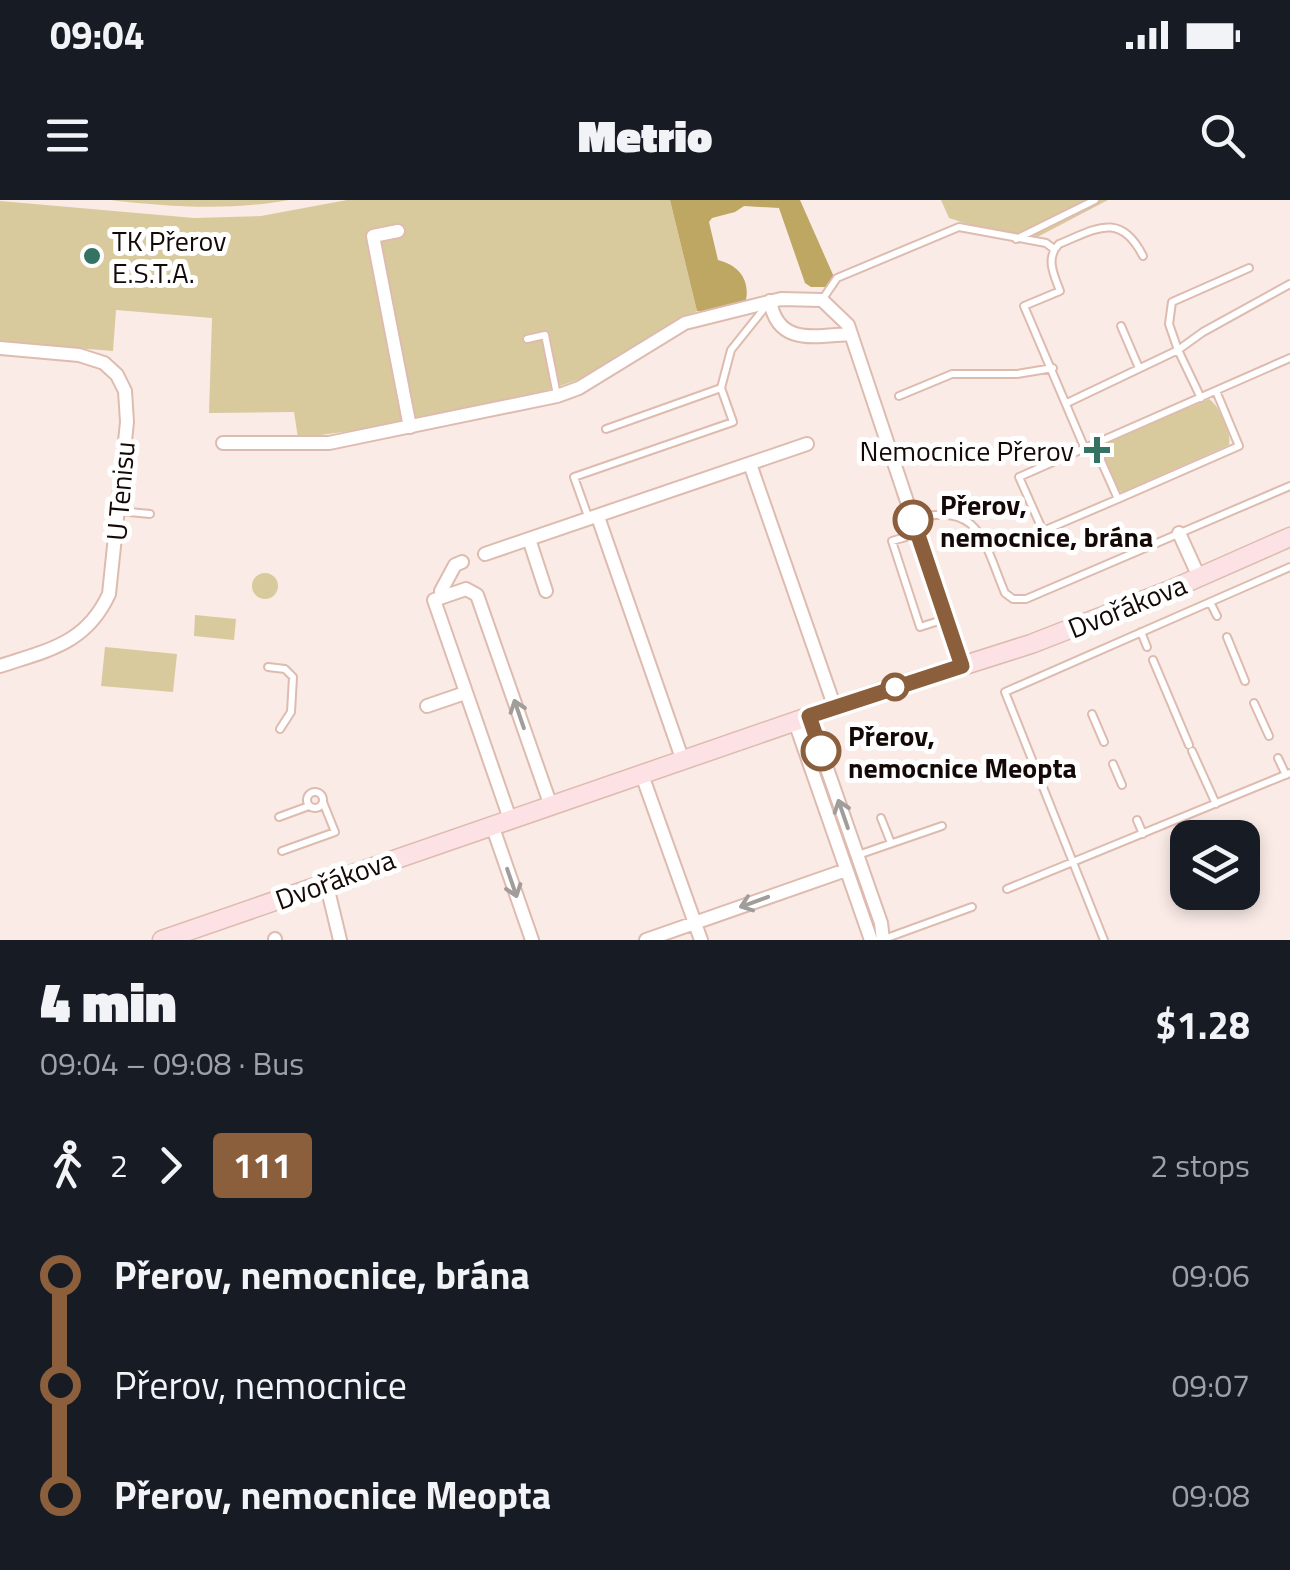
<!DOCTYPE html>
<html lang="en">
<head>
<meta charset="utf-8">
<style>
  body { margin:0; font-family:"Titillium Web",sans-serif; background:#20242c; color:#f1f3f6; height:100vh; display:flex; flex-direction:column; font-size:38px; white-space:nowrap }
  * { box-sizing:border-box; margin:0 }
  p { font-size:32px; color:#9ea1a6 }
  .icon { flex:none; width:55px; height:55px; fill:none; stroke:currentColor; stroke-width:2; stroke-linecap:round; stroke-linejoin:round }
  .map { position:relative; height:740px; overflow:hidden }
  .details { display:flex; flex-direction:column; background:#171b24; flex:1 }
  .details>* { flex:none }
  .badge { padding:0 20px; border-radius:8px; font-size:35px; line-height:65px }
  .fabs { position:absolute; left:1170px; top:620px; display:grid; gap:20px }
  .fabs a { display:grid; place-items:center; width:90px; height:90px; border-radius:20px; background:#171b24; box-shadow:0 5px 15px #0003; font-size:50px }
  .map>.badge { position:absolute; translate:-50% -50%; box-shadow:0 0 0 5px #fff }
  .legs { display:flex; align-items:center; gap:15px; height:110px; padding:0 40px; font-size:32px }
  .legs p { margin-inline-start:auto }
  .headline { display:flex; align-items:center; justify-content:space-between; height:170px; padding:0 40px }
  h1 { font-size:55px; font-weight:800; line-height:75px }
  ul { padding:0 40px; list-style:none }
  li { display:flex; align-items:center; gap:35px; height:110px; font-size:38px }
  li i { display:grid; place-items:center; width:15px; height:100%; margin:0 12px; background:currentColor }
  li i::after { content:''; width:25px; height:25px; margin:-12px; border:8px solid; border-radius:50%; background:#171b24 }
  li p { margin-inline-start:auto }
  li:first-child i { background:linear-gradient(#0000 50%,currentColor 0) }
  li:last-child i { background:linear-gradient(currentColor 50%,#0000 0) }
  .status { display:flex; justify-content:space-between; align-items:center; height:70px; padding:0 50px; background:#171b24; direction:ltr }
  .status svg { height:28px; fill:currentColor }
  header { display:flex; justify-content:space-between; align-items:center; height:130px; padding:0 40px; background:#171b24; font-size:45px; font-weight:800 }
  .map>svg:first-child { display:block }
</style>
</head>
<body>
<div class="status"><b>09:04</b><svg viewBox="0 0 49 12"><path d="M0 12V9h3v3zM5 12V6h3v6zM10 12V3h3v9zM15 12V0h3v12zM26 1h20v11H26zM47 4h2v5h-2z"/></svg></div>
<header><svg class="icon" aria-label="menu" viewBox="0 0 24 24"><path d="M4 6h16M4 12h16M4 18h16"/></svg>Metrio<svg class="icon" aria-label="search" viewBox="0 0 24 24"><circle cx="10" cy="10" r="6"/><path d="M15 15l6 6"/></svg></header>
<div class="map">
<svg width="1290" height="740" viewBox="0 0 1290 740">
  <rect width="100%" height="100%" fill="#faebe6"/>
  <path fill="#d8ca9c" d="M110 0H289C229 11 170 7 110 0Z
    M347 0H670L697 111 580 179 548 190 395 225 298 238 294 212 209 213 212 118 116 110 113 151 0 142V1L194 18 261 16Z
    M941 0H1108L1026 43 949 18Z
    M1209 199C1220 207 1232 232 1229 245L1123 292 1118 291 1101 253 1105 242Z
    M252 386a13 13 0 1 1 26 0a13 13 0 1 1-26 0Z
    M195 415 236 419 234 440 194 436Z
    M105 447 177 454 173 492 101 486Z"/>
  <path fill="#bda762" d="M670 0H800L834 77 826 87H811L805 83 779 8 744 6 735 12 712 18 709 22 718 60C738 65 750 79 746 100 731 109 714 113 697 111Z"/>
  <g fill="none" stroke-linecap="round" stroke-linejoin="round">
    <defs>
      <path id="lane" d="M1016 39 1095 0
        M1249 68 1172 102 1169 124 1178 150 1203 132 1290 84
        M822 100 837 78 959 27 1046 43 1054 49
        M1121 126 1139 168
        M527 139 545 135 557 195
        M899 196 952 174H1017L1053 168
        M1067 203 1178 150 1201 198
        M606 229 721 188 731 150 767 105
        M1094 245 1118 299 1239 246 1216 191
        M1085 249 1024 106 1060 91C1054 75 1045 58 1059 44 1096 29 1120 11 1143 56
        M1118 299 1043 331 1019 277 1290 158
        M119 311 150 314
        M589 319 574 277 733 222 721 188
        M914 319C981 300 984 344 1005 393L1013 399H1026L1290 286
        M916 334 892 341 920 427 945 419
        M1210 402 1217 416
        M1141 432 1147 447
        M1227 437 1245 481
        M1153 460 1189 545
        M268 467 285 469 293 477 291 512 280 529
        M1254 503 1269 536
        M1092 514 1104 542
        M1192 551 1216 604
        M1278 558 1286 575
        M1113 564 1122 585
        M307 600a8 8 0 1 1 16 0a8 8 0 1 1-16 0Z
        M279 617 309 606
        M881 618 891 643
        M1137 620 1143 634
        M282 651 335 632 323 602
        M858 655 942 626
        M1007 689 1290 573
        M884 739 972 707
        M1104 740 1005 492 1290 367"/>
      <path id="street" d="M398 31 373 36 410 227
        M770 101C778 146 814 136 851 134
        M0 148 79 155 104 163 117 175 125 191 127 222 109 394C86 444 48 450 0 466
        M223 243H329L557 196 579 188 685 123 781 99 822 100 848 125 962 466
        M750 264 835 508
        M598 317 683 561
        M1179 333 1199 377
        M529 339 546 391
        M485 354 807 244
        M443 397 441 391 455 365 462 362
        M427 506 465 493
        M809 517 881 723 883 740
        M795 522 871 740
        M642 575 701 740
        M510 619 434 400 466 389 477 395 551 606
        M492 625 532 740
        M326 682 340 740
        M275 739V740
        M646 740 846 670"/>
      <path id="secondary" d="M162 740 886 490 1031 444 1170 390 1290 337"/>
    </defs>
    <use href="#lane" stroke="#debbaf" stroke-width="10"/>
    <use href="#street" stroke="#debbaf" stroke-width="16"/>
    <use href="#secondary" stroke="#debbaf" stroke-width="21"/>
    <use href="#lane" stroke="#fff" stroke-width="6"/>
    <use href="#street" stroke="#fff" stroke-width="12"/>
    <use href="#secondary" stroke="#fde2e5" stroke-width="18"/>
  </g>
  <defs><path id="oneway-shaft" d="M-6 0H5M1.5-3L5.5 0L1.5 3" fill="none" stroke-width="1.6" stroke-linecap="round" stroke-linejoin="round" transform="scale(2.5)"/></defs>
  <g stroke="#a19d9b">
    <use href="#oneway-shaft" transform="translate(519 514) rotate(-109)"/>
    <use href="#oneway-shaft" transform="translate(843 614) rotate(-109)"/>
    <use href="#oneway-shaft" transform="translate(512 683) rotate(71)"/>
    <use href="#oneway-shaft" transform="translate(754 702) rotate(160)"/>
  </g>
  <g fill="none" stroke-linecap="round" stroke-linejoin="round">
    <defs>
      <path id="line-1" d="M821 551 809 516 962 466 913 320"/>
    </defs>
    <use href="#line-1" stroke="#fff" stroke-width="22"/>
    <use href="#line-1" stroke="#8b5e3c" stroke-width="15"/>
  </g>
  <g fill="#347361" stroke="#fff" stroke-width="4">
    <circle cx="92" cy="56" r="10"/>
    <path d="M1092 235h10v10h10v10h-10v10h-10v-10h-10v-10h10z"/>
  </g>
  <g fill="#fff" stroke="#8b5e3c" stroke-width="5">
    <circle cx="913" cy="320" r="18"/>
    <circle cx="895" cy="487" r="12"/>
    <circle cx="821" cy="551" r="18"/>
  </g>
  <g text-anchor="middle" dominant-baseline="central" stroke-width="10" stroke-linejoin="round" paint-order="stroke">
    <g font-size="28" fill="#140906" stroke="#fff" text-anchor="start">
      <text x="112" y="40">TK Přerov<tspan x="112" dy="32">E.S.T.A.</tspan></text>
      <text x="1074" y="250" text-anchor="end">Nemocnice Přerov</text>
    </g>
    <g font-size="28" fill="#140906" stroke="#fff">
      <text transform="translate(120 291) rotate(-85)">U Tenisu</text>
      <text transform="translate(1127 406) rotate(-22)">Dvořákova</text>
      <text transform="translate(335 679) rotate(-20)">Dvořákova</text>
    </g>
    <g font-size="28" font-weight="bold" fill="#140906" stroke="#fff" text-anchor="start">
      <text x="940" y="304">Přerov,<tspan x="940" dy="32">nemocnice, brána</tspan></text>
      <text x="848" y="535">Přerov,<tspan x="848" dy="32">nemocnice Meopta</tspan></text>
    </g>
  </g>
</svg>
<div class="fabs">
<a><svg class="icon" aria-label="layers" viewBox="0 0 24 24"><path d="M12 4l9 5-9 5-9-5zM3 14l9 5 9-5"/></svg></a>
</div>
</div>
<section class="details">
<div class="headline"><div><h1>4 min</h1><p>09:04 – 09:08 · Bus</p></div><b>$1.28</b></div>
<div class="legs"><svg class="icon" aria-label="walk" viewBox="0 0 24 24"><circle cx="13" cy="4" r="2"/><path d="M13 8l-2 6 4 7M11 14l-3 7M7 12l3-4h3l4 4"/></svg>2<svg class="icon" aria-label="forward" viewBox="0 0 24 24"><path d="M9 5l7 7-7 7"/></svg><b class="badge" style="background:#8b5e3c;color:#fff">111</b><p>2 stops</p></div>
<ul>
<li><i style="color:#8b5e3c"></i><b>Přerov, nemocnice, brána</b><p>09:06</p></li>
<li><i style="color:#8b5e3c"></i><span>Přerov, nemocnice</span><p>09:07</p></li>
<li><i style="color:#8b5e3c"></i><b>Přerov, nemocnice Meopta</b><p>09:08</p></li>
</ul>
</section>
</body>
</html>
